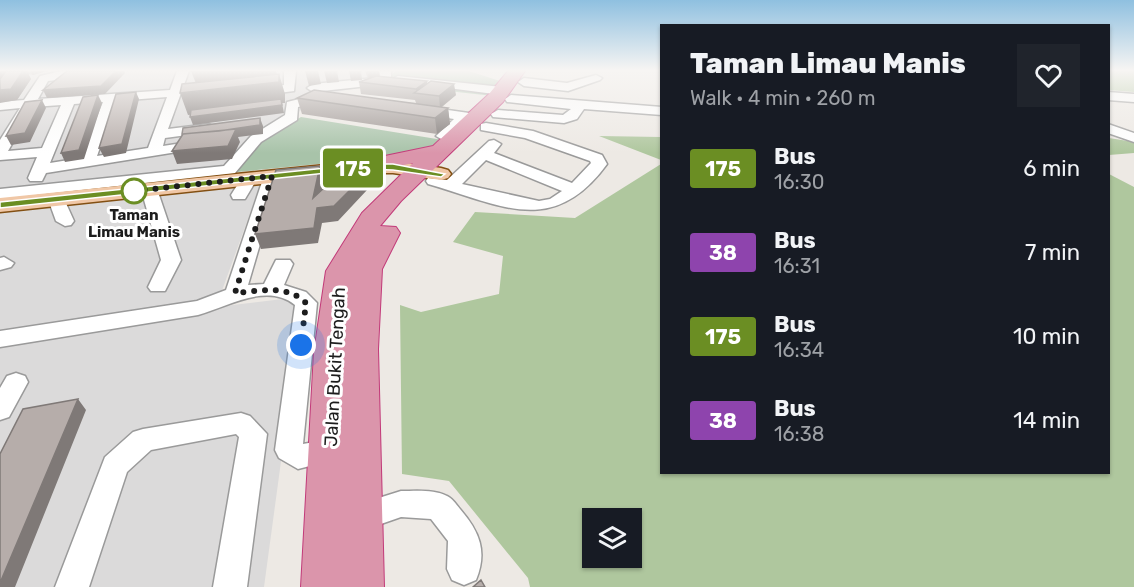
<!DOCTYPE html>
<html lang="en">
<head>
<meta charset="utf-8">
<style>
  body { margin:0; font-family:Rubik,sans-serif; background:#20242c; color:#f1f3f6; height:100vh; display:flex; flex-direction:column; font-size:22px; white-space:nowrap }
  * { box-sizing:border-box; margin:0 }
  p { font-size:20px; color:#9ea1a6 }
  .icon { flex:none; width:33px; height:33px; fill:none; stroke:currentColor; stroke-width:2; stroke-linecap:round; stroke-linejoin:round }
  .map { position:relative; flex:1; overflow:hidden }
  .details { position:absolute; left:660px; top:24px; width:450px; height:450px; display:flex; flex-direction:column; background:#171b24; border-radius:0px; box-shadow:0 2px 4px #0004 }
  .details>* { flex:none }
  .badge { padding:0 12px; border-radius:4px; font-size:21px; line-height:39px }
  .tools { position:absolute; left:582px; top:508px; display:grid; gap:12px }
  .tools a { display:grid; place-items:center; width:60px; height:60px; border-radius:0px; background:#171b24; box-shadow:0 2px 4px #0004; font-size:30px }
  .you { position:absolute; width:30px; height:30px; margin:-15px; border:4px solid #fff; border-radius:50%; background:#1a73e8; box-shadow:0 0 0 9px #1a73e833 }
  .map>.badge { position:absolute; translate:-50% -50%; box-shadow:0 0 0 3px #fff }
  .round { display:grid; place-items:center; flex:none; width:63px; height:63px; border-radius:0px; background:#20242c }
  .headline { display:flex; align-items:center; justify-content:space-between; height:102px; padding:0 30px }
  h1 { font-size:28px; font-weight:800; line-height:45px }
  ul { padding:0; list-style:none }
  li { display:flex; align-items:center; gap:18px; height:84px; padding:0 30px }
  li div { flex:1 }
  li b { display:block; font-size:22px }
  li em { font-style:normal }
  li .badge { min-width:66px; font-weight:700; text-align:center }
  .map>svg:first-child { display:block }
</style>
</head>
<body>
<div class="map">
<svg width="1134" height="587" viewBox="0 0 1134 587">
  <rect width="100%" height="100%" fill="#ede9e4"/>
  <path fill="#dbdada" d="M18 71H395L384 82 323 95 258 140 234 171 0 196V88Z
    M261 183 216 307 299 297 290 395 264 587H0V212Z"/>
  <path fill="#afc79e" fill-rule="evenodd" d="M1109 71H1134V92L1109 90Z
    M599 136 661 137V160Z
    M1109 138 1134 142V153L1109 155Z
    M661 164 662 472H1108L1109 174 1134 187V587H530L528 578 449 481 402 474 400 305 421 312 499 294 503 256 453 242 475 212 575 218ZM592 519H632V558H592Z"/>
  <path fill="#a8c3a9" d="M395 71H469L500 81 493 96 385 84Z
    M301 117 443 140 432 148 400 156 237 172 261 140Z"/>
  <g fill="none" stroke-linecap="round" stroke-linejoin="round">
    <defs>
      <path id="minor" d="M61 71H115L109 74 48 81 38 99 170 90 177 71H189L168 129 209 124 216 128 209 132 165 138 163 146 202 140 209 144 202 148 46 173 42 181H30L28 178 37 157 0 160V140L20 108 0 110V102L24 100 40 76ZM167 97 148 148 97 156 116 101ZM103 102 81 158 50 163 74 104ZM61 105 42 148 8 151 33 107Z
        M284 71H296L294 91 255 96 249 92 255 88 284 85Z
        M379 71H391V77L377 85 313 92 307 88 313 84 374 78 379 75Z
        M596 75 602 78 600 80 568 91 524 86 518 82 524 78 567 83Z
        M398 76 502 87 508 91 502 95 394 81 392 79Z
        M1108 92 1134 94V102L1108 100Z
        M324 93 330 97 328 100 298 107 297 120 261 142 235 173 0 199V189L224 166 251 136 285 115 287 102Z
        M511 95 662 107V115L584 109 577 119 564 123 493 117 491 114 498 110 563 115 571 109 507 102 505 99Z
        M420 106 476 114 483 118 476 122 468 121 448 139 443 140 436 136 454 119 415 113V107Z
        M486 123 533 131 602 155 607 164C553 238 501 205 428 184L426 181 428 178 447 180 489 141 494 140 501 144 494 153 572 183 591 163 590 161 525 138 481 130V124ZM486 160 562 191 550 199 539 201 462 184Z
        M1108 124 1134 133V142L1108 133Z
        M272 171 280 176 248 285 264 284 276 260H290L293 264 284 285 306 292 317 303 303 444 331 439 341 442 345 450 341 458 298 469 279 458 275 450 295 305C267 282 227 307 198 315L0 347V331L197 301 226 290 264 176Z
        M249 174 257 179 245 199H233L231 195 243 176Z
        M149 184 157 189 181 260 165 291H151L148 287 161 260 141 189Z
        M56 194 64 199 74 221 71 225 65 226 56 221 48 199Z
        M4 257 14 263 11 267 0 270V258Z
        M16 373 25 376 28 382 9 417 0 420V388L7 376Z
        M241 413 250 416 267 434 247 587H213L239 437 236 434 151 450 127 472 89 587H55L105 457 133 432 143 429Z
        M401 491C415 491 434 489 447 496 452 498 456 504 460 509 479 531 488 551 476 580L464 585 452 580 447 569 448 541 431 519 401 517 358 532 347 528 343 518 347 508Z"/>
      <path id="major" d="M364 161H393L441 168 448 170 451 174 448 178 441 180 393 173H364L0 212V198Z"/>
      <path id="highway" d="M508 71H525L503 102 401 201 380 226 396 227 400 233 382 269 378 349 384 587H301L314 352 326 271 362 213 413 163 364 174 356 172 352 167 356 162 433 146 489 94Z"/>
    </defs>
    <use href="#minor" stroke="#9a9a9a" stroke-width="3"/>
    <use href="#major" stroke="#835013" stroke-width="3"/>
    <use href="#highway" stroke="#c23a79" stroke-width="2"/>
    <use href="#minor" fill="#fff" fill-rule="evenodd"/>
    <use href="#major" fill="#f0c7a6" fill-rule="evenodd"/>
    <use href="#highway" fill="#db95ab" fill-rule="evenodd"/>
  </g>
  <path fill="#9d9592" d="M0 71H47L33 75 28 74 31 79 17 100Z
    M365 71H379L380 76 427 84 456 95 442 107 448 108 450 124 437 134 302 114 297 98 416 103 415 100 361 94 359 82 368 79Z"/>
  <path fill="#7f7977" d="M0 71H15L0 82Z
    M23 71H27L31 79 17 100 0 103V90Z
    M30 71H47L33 75Z
    M116 71H124L125 73 105 94 47 98 43 90Z
    M191 71H276L277 75 279 74 285 94V103H282L284 113 193 125 190 117 282 103 188 115 180 93 199 91Z
    M305 71H318L321 84 309 86Z
    M324 71H337L339 82 327 83Z
    M349 71H361L362 80 351 81Z
    M367 71H379L380 78 369 79Z
    M427 81 428 93 417 94 416 89Z
    M454 84 456 95 440 108 439 96Z
    M136 92 139 99 126 153 104 157 99 148Z
    M98 95 102 103 84 159 65 162 61 153Z
    M42 100 46 108 30 142 11 145 6 136Z
    M448 108 450 124 437 134 435 118Z
    M260 118 263 126V134L238 137 240 142 232 159 177 164 172 151Z
    M320 166 324 180 318 208 364 176 367 190 338 221 322 223 318 243 261 249 255 234 313 198Z
    M78 399 86 410 15 587H0V583Z"/>
  <path fill="#b6adaa" stroke="#7f7977" stroke-width="1.5" d="M6 71H23L11 89 0 90V79Z
    M67 71H116L101 86 43 90Z
    M279 74V82L180 93 182 84Z
    M376 76 427 81 416 89 359 82Z
    M431 81 454 84 439 96 414 93Z
    M314 90 448 108 435 118 297 98Z
    M136 92 122 144 99 148 116 94Z
    M98 95 79 150 61 153 83 97Z
    M281 99 282 105 190 117 191 110Z
    M42 100 25 133 6 136 25 102Z
    M260 118V125L219 131 182 134 183 128Z
    M236 129 228 146 172 151 183 134Z
    M320 166 313 198 339 174 364 176 334 206 317 208 314 228 255 234 276 170Z
    M78 399 0 583V454L23 409Z
    M481 580 485 587H473Z"/>
  <linearGradient id="sky" x2="0" y2="1"><stop stop-color="#8fc0e0"/><stop offset="0.46" stop-color="#f7f5f3"/><stop offset="1" stop-color="#f7f5f3" stop-opacity="0"/></linearGradient>
  <rect width="1134" height="153" fill="url(#sky)"/>
  <path fill="#6b8e23" stroke="#fff" stroke-width="1.5" d="M364 164H393L445 174 441 177 393 170 364 169 0 208V202Z"/>
  <g fill="none" stroke-linecap="round" stroke-linejoin="round">
    <path stroke="#1d1d1d" stroke-width="6" stroke-dasharray="0 10.8" d="M134 191 272 176 235 293C259 291 287 284 306 303L301 345"/>
  </g>
  <circle fill="#fff" stroke="#6b8e23" stroke-width="3" cx="134" cy="191" r="12"/>
  <g text-anchor="middle" dominant-baseline="central" stroke-width="6" stroke-linejoin="round" paint-order="stroke">
    <g font-size="15" font-weight="bold" fill="#1d1d1d" stroke="#fff">
      <text x="134" y="215">Taman<tspan x="134" dy="17">Limau Manis</tspan></text>
    </g>
    <g font-size="18" fill="#1d1d1d" stroke="#fff">
      <text transform="translate(335 367) rotate(-87)">Jalan Bukit Tengah</text>
    </g>
  </g>
</svg>
<div class="tools">
<a><svg class="icon" aria-label="layers" viewBox="0 0 24 24"><path d="M12 4l9 5-9 5-9-5zM3 14l9 5 9-5"/></svg></a>
</div>
<div class="you" style="left:301px;top:345px"></div>
<b class="badge" style="left:353px;top:168px;background:#6b8e23;color:#fff">175</b>
<section class="details">
<div class="headline"><div><h1>Taman Limau Manis</h1><p>Walk · 4 min · 260 m</p></div><a class="round"><svg class="icon" aria-label="heart" viewBox="0 0 24 24"><path d="M12 20l-8-8c-3-5 5-10 8-4 3-6 11-1 8 4z"/></svg></a></div>
<ul>
<li><span class="badge" style="background:#6b8e23;color:#fff">175</span><div><b>Bus</b><p>16:30</p></div><em>6 min</em></li>
<li><span class="badge" style="background:#8e44ad;color:#fff">38</span><div><b>Bus</b><p>16:31</p></div><em>7 min</em></li>
<li><span class="badge" style="background:#6b8e23;color:#fff">175</span><div><b>Bus</b><p>16:34</p></div><em>10 min</em></li>
<li><span class="badge" style="background:#8e44ad;color:#fff">38</span><div><b>Bus</b><p>16:38</p></div><em>14 min</em></li>
</ul>
</section>
</div>
</body>
</html>
